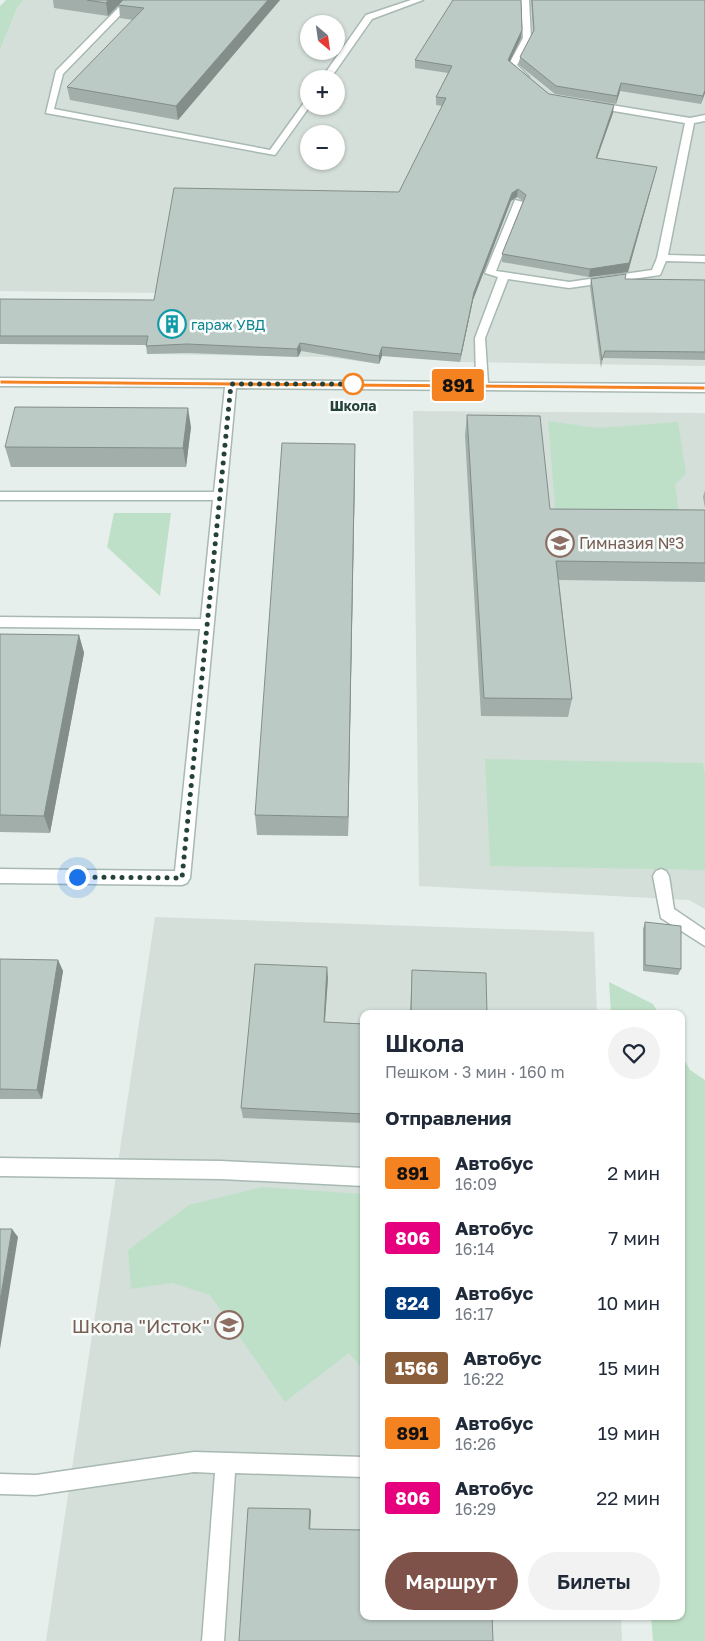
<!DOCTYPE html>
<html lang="ru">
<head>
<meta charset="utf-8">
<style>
  body { margin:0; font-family:"Golos Text",sans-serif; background:#f2f2f3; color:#1f2937; height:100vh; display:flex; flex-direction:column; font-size:19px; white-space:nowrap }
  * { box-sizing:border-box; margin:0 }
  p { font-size:16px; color:#747a83 }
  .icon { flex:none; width:28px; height:28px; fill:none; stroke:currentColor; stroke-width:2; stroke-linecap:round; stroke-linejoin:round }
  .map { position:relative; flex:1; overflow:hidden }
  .panel { position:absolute; left:360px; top:1010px; width:325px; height:610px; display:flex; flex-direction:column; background:#fff; border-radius:10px; box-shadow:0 1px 4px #0004 }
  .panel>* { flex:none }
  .badge { padding:0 10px; border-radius:4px; font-size:18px; line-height:32px }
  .needle { width:32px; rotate:151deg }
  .buttons { position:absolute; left:300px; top:15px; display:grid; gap:10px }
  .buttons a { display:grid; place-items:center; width:45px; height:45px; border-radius:50%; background:#fff; box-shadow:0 1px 4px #0004; font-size:25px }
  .you { position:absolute; width:25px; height:25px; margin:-12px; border:4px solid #fff; border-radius:50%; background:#1a73e8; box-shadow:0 0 0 8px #1a73e833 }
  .map>.badge { position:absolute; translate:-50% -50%; box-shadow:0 0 0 2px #fff }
  h2 { padding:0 25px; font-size:19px; line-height:45px }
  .round { display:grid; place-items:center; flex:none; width:52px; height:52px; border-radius:26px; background:#f2f2f3 }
  .headline { display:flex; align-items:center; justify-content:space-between; height:85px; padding:0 25px }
  h1 { font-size:24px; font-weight:600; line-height:38px }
  .button { display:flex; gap:10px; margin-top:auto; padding:10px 25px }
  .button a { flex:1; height:58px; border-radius:30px; background:#7f5249; color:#fff; font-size:20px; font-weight:600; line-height:58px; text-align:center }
  .button a+a { background:#f2f2f3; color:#1f2937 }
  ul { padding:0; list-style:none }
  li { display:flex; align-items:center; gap:15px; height:65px; padding:0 25px }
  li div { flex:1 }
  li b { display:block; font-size:19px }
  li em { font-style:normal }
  li .badge { min-width:55px; font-weight:700; text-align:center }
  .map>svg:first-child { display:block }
</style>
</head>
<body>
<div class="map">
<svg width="705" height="1641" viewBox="0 0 705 1641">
  <rect width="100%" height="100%" fill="#e6efeb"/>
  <path fill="#d4dfda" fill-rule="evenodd" d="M24 0H705V366L460 362 467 331 397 321 379 364 327 357 147 354 158 293 0 291V50L18 6ZM309 24H336V51H309ZM309 79H336V106H309ZM309 134H336V161H309Z
    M413 411 705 413V909L689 900 419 886Z
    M155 917 594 932 597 1014H364V1616H621L622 1641H46Z"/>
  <path fill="#bfe0c8" d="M6 0H24L18 6 0 50V6Z
    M548 421 598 428 678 422 686 474 675 484 680 521 556 519Z
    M114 513H171L160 596 107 547Z
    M485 759 703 763 705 775V870L490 866Z
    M609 982 653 1004 659 1014H611Z
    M681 1054 690 1070 705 1080V1641H653L651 1616H681Z
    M262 1187 364 1194V1371L349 1353 285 1402 210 1295 172 1283 131 1289 128 1250 189 1205Z"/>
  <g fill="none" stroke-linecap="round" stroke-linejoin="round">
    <defs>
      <path id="minor" d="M126 0H135L63 74 54 109 270 150 306 100 309 99 310 106 275 155 46 113 56 71Z
        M411 0H423L372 19 330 79H321L366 15Z
        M521 0H529L531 38 517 65 529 77 525 80 508 66 523 38Z
        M593 102 690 118 705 115V121L694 123 668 255 705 256V262L666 261 660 275 569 288 508 279 485 338 488 383 705 384V392L236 388 190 878 187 883 182 885 0 883V869L175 871 200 629 0 627V617L201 619 213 500H0V492H214L225 387 0 386V378L476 382 475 338 498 277 485 273 515 200 523 202 496 271 569 282 652 270 657 258 685 123 590 107 588 105Z
        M661 869 666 871 669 876 674 909 705 930V946L661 918 653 876 656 871Z
        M0 1158 221 1161 364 1168V1186L221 1179 0 1176Z
        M194 1452 364 1457V1477L235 1473 224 1641H202L215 1473 194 1472 36 1495 0 1494V1474L36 1475Z"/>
    </defs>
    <use href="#minor" stroke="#a8b8b2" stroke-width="3"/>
    <use href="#minor" fill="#fff" fill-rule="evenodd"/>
  </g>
  <path fill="#a1aea9" d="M53 0H280L178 120 70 100 67 87 133 20 120 18 119 5 108 16 54 8Z
    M531 0H705V93L701 104 620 91 616 104 555 94 519 65 520 57 533 32Z
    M521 38 510 61 549 94 613 113 597 159 655 175 628 272 589 277 502 262V254L523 201 517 197 511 201 473 300 460 362 382 356 379 364 301 351 298 357 188 353 147 354 146 345 0 344V299L154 300 399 192 442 106 436 105V97L448 73 415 68V60Z
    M591 279 705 280V360L603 358 601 368 590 287Z
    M467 415 550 509 705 510V582L559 580 572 699 568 717 481 716 465 435Z
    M191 427 186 467H11L5 447Z
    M355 467 348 836 257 835 255 815Z
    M705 490V508L703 497Z
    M0 634 79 635 84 653 50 833 0 832Z
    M645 922 681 969 678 975 643 971V929Z
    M0 959 58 960 63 971 42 1099H0Z
    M412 970 487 1014H410Z
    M328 978 325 1022 364 1024V1123L243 1118 241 1108Z"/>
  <path fill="#838d89" d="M108 0H123L108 16 106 3Z
    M268 0H280L178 120 176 106Z
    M522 30 521 38 507 67 508 60Z
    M621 83 620 91 616 104 617 96Z
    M705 90V93L701 104 703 96Z
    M614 105 613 113 594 166 596 158Z
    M657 167 628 272 589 277 590 269Z
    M518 189 517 197 511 201 473 300 460 362 461 354 474 292 512 193Z
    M300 343 301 351 298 357 297 349Z
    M382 347V356L379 364V356Z
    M188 408 191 427 186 467 183 448Z
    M355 444V467L348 836V817Z
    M79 635 84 653 50 833 44 816Z
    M58 960 63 971 42 1099 37 1090Z
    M327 967 328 978 324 1032V1022Z
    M12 1229 18 1237 0 1349V1301Z
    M310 1509 311 1511 310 1531 309 1529Z"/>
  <path fill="#bbcac4" stroke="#838d89" d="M87 0H108L106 3Z
    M123 0H268L176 106 67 87 144 8 118 5Z
    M453 0H521L522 30 508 60 549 94 614 105 596 158 657 167 629 263 590 269 502 254 526 195 518 189 512 193 474 292 461 354 382 347 379 356 300 343 297 349 187 344 146 346 148 336H0V299L154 300 174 188 399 192 446 98 436 97 452 66 415 60Z
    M532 0H705V90L703 96 621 83 617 96 556 86 520 57 534 30Z
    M626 274 625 279 705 280V352L605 351 602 360 591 279Z
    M15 407 188 408 183 448 5 447Z
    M467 415 540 416 550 509 705 510V563L556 561 572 699 484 698Z
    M282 443 355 444 348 817 255 815Z
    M0 634 79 635 44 816 0 815Z
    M645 922 681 926V969L645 965Z
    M0 959 58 960 37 1090 0 1089Z
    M255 964 327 967 324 1022 364 1024V1114L241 1108Z
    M412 970 486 973 487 1014H411Z
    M0 1229H12L0 1301Z
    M248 1508 310 1509 309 1529 364 1530V1616H492L493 1641H239Z"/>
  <path fill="#f58220" stroke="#fff" d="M0 380 705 386V390L0 384Z"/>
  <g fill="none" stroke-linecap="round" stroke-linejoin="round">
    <path stroke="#24423a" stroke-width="5" stroke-dasharray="0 9" d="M77 877 182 878 231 384H353"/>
  </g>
  <defs>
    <symbol id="building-ring" viewBox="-11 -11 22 22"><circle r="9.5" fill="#f7fbf9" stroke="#0f9aa8" stroke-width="1.5"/><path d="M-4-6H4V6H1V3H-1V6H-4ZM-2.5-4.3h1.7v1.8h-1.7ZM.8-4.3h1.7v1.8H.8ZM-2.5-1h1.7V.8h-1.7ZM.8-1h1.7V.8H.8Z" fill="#0f9aa8"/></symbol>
    <symbol id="school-ring" viewBox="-11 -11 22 22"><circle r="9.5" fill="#f7fbf9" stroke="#8d6e63" stroke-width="1.5"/><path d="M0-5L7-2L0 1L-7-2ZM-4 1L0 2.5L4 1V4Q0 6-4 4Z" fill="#8d6e63"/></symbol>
  </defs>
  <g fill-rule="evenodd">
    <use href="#building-ring" x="156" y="308" width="32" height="32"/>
    <use href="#school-ring" x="544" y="527" width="32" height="32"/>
    <use href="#school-ring" x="213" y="1309" width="32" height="32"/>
  </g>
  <circle fill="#fff" stroke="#f58220" stroke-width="2.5" cx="353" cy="384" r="10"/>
  <g text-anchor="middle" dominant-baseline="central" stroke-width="5" stroke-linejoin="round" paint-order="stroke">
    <g font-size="14" fill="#0d838f" stroke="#f7fbf9" text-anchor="start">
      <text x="191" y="324">гараж УВД</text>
    </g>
    <g font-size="14" font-weight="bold" fill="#24423a" stroke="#f7fbf9">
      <text x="353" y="405">Школа</text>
    </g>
    <g font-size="16" fill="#785e54" stroke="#f7fbf9" text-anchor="start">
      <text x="579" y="543">Гимназия №3</text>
    </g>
    <g font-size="19" fill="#785e54" stroke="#f7fbf9" text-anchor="end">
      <text x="210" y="1325">Школа "Исток"</text>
    </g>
  </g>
</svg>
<div class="buttons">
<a><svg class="needle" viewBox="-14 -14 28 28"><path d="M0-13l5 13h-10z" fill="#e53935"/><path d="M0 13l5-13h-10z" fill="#747a83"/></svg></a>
<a>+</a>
<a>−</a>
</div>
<div class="you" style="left:77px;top:877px"></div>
<b class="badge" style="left:458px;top:385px;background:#f58220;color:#111">891</b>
<section class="panel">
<div class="headline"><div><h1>Школа</h1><p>Пешком · 3 мин · 160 m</p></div><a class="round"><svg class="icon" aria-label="heart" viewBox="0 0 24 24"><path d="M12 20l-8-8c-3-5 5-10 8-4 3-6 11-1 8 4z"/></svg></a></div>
<h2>Отправления</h2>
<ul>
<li><span class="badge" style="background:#f58220;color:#111">891</span><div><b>Автобус</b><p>16:09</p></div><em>2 мин</em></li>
<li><span class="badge" style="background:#e6007e;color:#fff">806</span><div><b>Автобус</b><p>16:14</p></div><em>7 мин</em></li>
<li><span class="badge" style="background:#003b80;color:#fff">824</span><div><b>Автобус</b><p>16:17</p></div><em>10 мин</em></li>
<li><span class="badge" style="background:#8b5e3c;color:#fff">1566</span><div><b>Автобус</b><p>16:22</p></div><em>15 мин</em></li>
<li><span class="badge" style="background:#f58220;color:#111">891</span><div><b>Автобус</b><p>16:26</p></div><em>19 мин</em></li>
<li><span class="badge" style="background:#e6007e;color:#fff">806</span><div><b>Автобус</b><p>16:29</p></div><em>22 мин</em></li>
</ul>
<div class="button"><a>Маршрут</a><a>Билеты</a></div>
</section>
</div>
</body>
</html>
